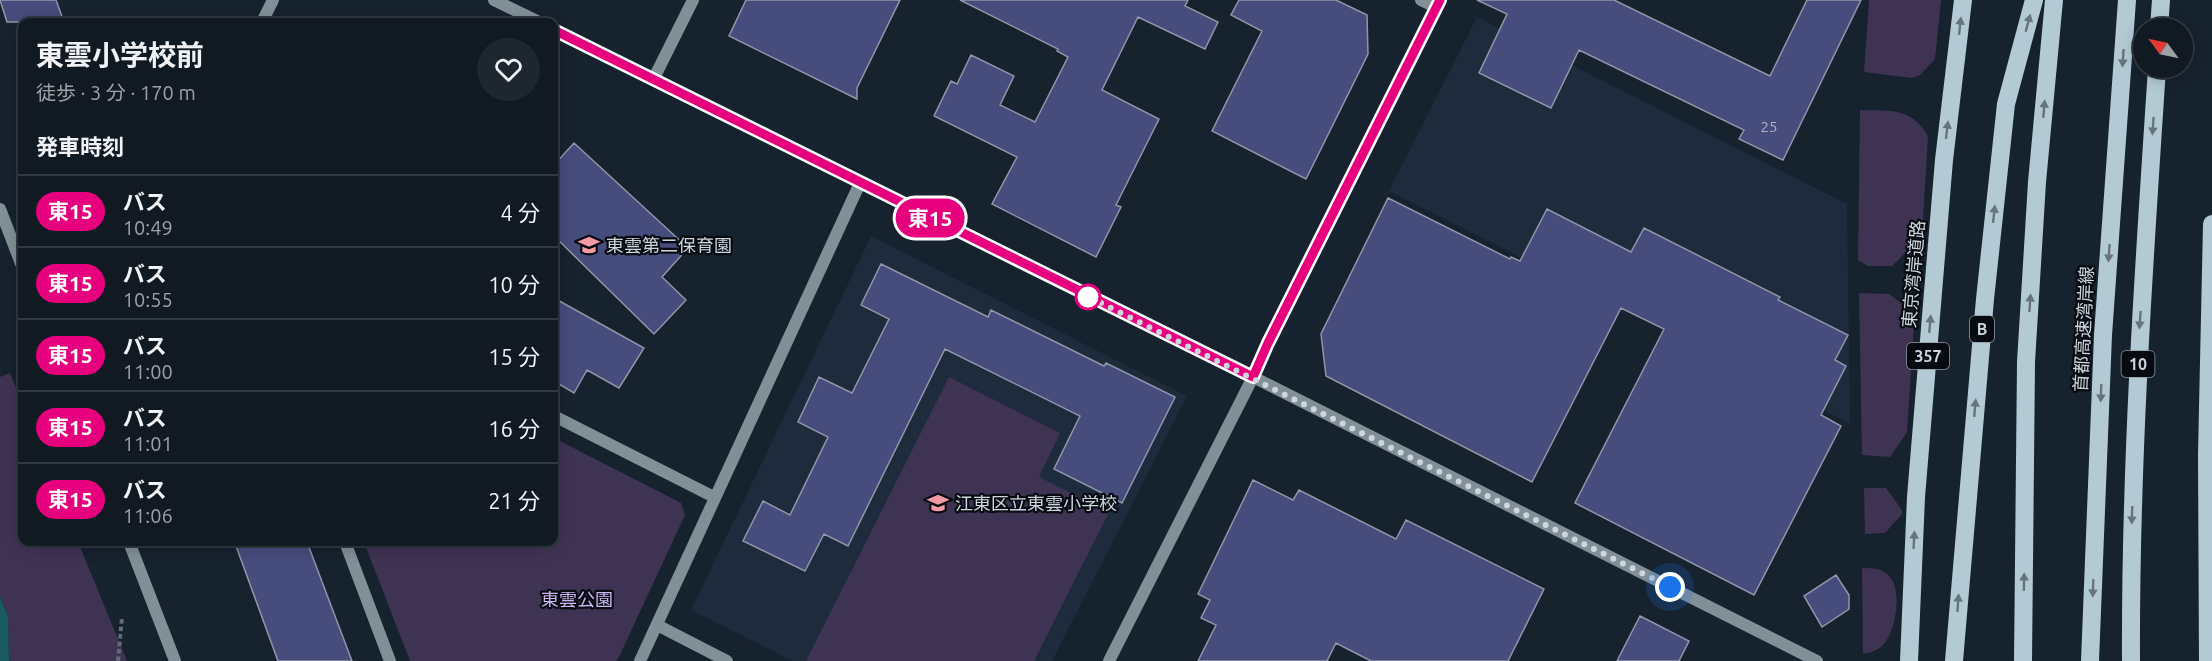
<!DOCTYPE html>
<html lang="ja">
<head>
<meta charset="utf-8">
<style>
  body { margin:0; font-family:Ubuntu,"Noto Sans JP",sans-serif; background:#1e2730; color:#f1f3f6; height:100vh; display:flex; flex-direction:column; font-size:22px; white-space:nowrap }
  * { box-sizing:border-box; margin:0 }
  p { font-size:20px; color:#9ca1a6 }
  .icon { flex:none; width:33px; height:33px; fill:none; stroke:currentColor; stroke-width:2; stroke-linecap:round; stroke-linejoin:round }
  .map { position:relative; flex:1; overflow:hidden }
  .details { position:absolute; left:18px; top:18px; width:540px; height:528px; display:flex; flex-direction:column; background:#111a23; border-radius:12px; box-shadow:0 3px 15px #0003,0 0 0 2px #303841 }
  .details>* { flex:none }
  .badge { padding:0 12px; border-radius:20px; font-size:21px; line-height:39px }
  .needle { width:39px; rotate:303deg }
  .controls { position:absolute; left:2133px; top:18px; display:grid; gap:12px }
  .controls a { display:grid; place-items:center; width:60px; height:60px; border-radius:50%; background:#111a23; box-shadow:0 3px 15px #0003,0 0 0 2px #303841; font-size:30px }
  .you { position:absolute; width:30px; height:30px; margin:-15px; border:4px solid #fff; border-radius:50%; background:#1a73e8; box-shadow:0 0 0 9px #1a73e833 }
  .map>.badge { position:absolute; translate:-50% -50%; box-shadow:0 0 0 3px #fff }
  h2 { padding:0 18px; font-size:22px; line-height:54px }
  .round { display:grid; place-items:center; flex:none; width:63px; height:63px; border-radius:32px; background:#1e2730 }
  .headline { display:flex; align-items:center; justify-content:space-between; height:102px; padding:0 18px }
  h1 { font-size:28px; font-weight:700; line-height:45px }
  ul { padding:0; list-style:none }
  li { display:flex; align-items:center; gap:18px; height:72px; padding:0 18px; border-top:2px solid #303841 }
  li div { flex:1 }
  li b { display:block; font-size:22px }
  li em { font-style:normal }
  li .badge { min-width:66px; font-weight:700; text-align:center }
  .map>svg:first-child { display:block }
</style>
</head>
<body>
<div class="map">
<svg width="2212" height="661" viewBox="0 0 2212 661">
  <rect width="100%" height="100%" fill="#17222f"/>
  <path fill="#1d2b3d" d="M1477 17 1847 204 1850 424 1389 191Z
    M871 236 1187 396 1052 661H792L691 610Z"/>
  <path fill="#3f3353" d="M1869 0H1941L1935 59 1920 75 1912 78 1864 72Z
    M1860 110C1890 111 1911 107 1928 136L1922 236 1892 266H1868L1858 260Z
    M1859 293 1889 294 1901 303 1914 324 1907 432 1890 457 1862 455Z
    M10 373 22 403V542H78L127 661H9L8 617 0 596V377Z
    M949 377 1060 433 1039 477 1109 512 1034 661H806Z
    M554 438 681 503 685 515 618 659 616 661H410L364 542H554Z
    M1864 488H1886L1902 510V514L1885 533 1865 534Z
    M1862 568C1872 568 1882 568 1889 576 1903 590 1896 634 1881 647 1876 651 1870 652 1863 654Z"/>
  <path fill="#195960" d="M0 596 8 617 9 661H0Z"/>
  <path fill="#464c7c" stroke="#9195a8" stroke-width="1.5" d="M0 0H56L64 22H7Z
    M746 0H900L857 88V99L729 36Z
    M960 0H1188L1185 6 1218 22 1205 49 1138 17 1102 90 1159 119 1116 205 1121 207 1096 257 992 204 1017 157 934 116 951 81 957 84 971 55 1014 76 1000 105 1035 122 1068 57 1057 51 1058 49Z
    M1239 0H1336L1367 15 1368 54 1306 179 1212 131 1262 31 1231 15Z
    M1477 0H1614L1770 76 1807 0H1861L1783 160 1739 139 1744 130 1579 50 1551 108 1479 73 1507 14Z
    M574 143 688 248 662 277 686 300 654 334 554 236V165Z
    M1388 198 1510 259 1511 257 1520 261 1547 209 1631 252 1644 228 1780 297 1778 300 1848 335 1835 360 1846 366 1821 415 1841 426 1754 595 1575 503 1664 329 1621 308 1532 482 1326 376 1321 334Z
    M881 264 988 317 991 310 1104 366 1106 363 1175 397 1122 503 1054 469 1080 416 945 349 848 546 824 534 805 571 743 541 763 501 790 515 828 437 798 422 819 377 852 393 889 319 861 305Z
    M554 298 644 348 619 388 587 370 574 393 554 381Z
    M1253 480 1293 500 1299 490 1396 539 1406 520 1544 589 1508 661H1371L1336 643 1327 661H1198L1216 625 1201 618 1210 600 1198 594Z
    M247 542H307L352 661H278L236 546Z
    M1836 575 1849 595V609L1822 627 1804 596Z
    M1640 616 1689 641 1679 661H1617Z"/>
  <g fill="none" stroke-linecap="round" stroke-linejoin="round">
    <path stroke="#626c77" stroke-width="4" stroke-dasharray="4.5 3" stroke-linecap="butt" d="M118 661 122 617"/>
    <path stroke="#818f96" stroke-width="12" d="M494 0 539 22
      M1421 0 1436 7
      M262 22 273 0
      M554 30 1253 377 1817 661
      M653 80 693 0
      M0 209 22 266
      M554 416 714 497
      M129 542 175 661
      M345 542 390 661
      M657 625 727 661
      M640 661 860 183
      M1109 661 1253 377 1268 343 1440 0"/>
    <path stroke="#b3cad5" stroke-width="18" d="M2159 28 2161 0
      M1909 661 1916 497 1944 160 1963 0
      M1954 661 1985 299 2006 104 2034 0
      M2023 661 2026 362 2037 182 2054 0
      M2090 661 2103 335 2127 0
      M2131 661C2130 463 2144 265 2157 68
      M2208 661 2207 454 2212 224"/>
  </g>
  <defs><path id="oneway-solid" d="M-6-.8H1V-3.2L6.5 0L1 3.2V.8H-6Z" transform="scale(1.5)"/></defs>
  <g fill="#66747d">
    <use href="#oneway-solid" transform="translate(2028 23) rotate(-75)"/>
    <use href="#oneway-solid" transform="translate(1960 26) rotate(-84)"/>
    <use href="#oneway-solid" transform="translate(2123 58) rotate(94)"/>
    <use href="#oneway-solid" transform="translate(2044 109) rotate(-85)"/>
    <use href="#oneway-solid" transform="translate(2153 126) rotate(94)"/>
    <use href="#oneway-solid" transform="translate(1947 130) rotate(-83)"/>
    <use href="#oneway-solid" transform="translate(1994 214) rotate(-84)"/>
    <use href="#oneway-solid" transform="translate(2109 253) rotate(94)"/>
    <use href="#oneway-solid" transform="translate(2030 303) rotate(-86)"/>
    <use href="#oneway-solid" transform="translate(2140 320) rotate(94)"/>
    <use href="#oneway-solid" transform="translate(1930 324) rotate(-85)"/>
    <use href="#oneway-solid" transform="translate(2101 393) rotate(92)"/>
    <use href="#oneway-solid" transform="translate(1975 408) rotate(-85)"/>
    <use href="#oneway-solid" transform="translate(2132 515) rotate(92)"/>
    <use href="#oneway-solid" transform="translate(1914 540) rotate(-87)"/>
    <use href="#oneway-solid" transform="translate(2024 582) rotate(-89)"/>
    <use href="#oneway-solid" transform="translate(2093 588) rotate(92)"/>
    <use href="#oneway-solid" transform="translate(1958 603) rotate(-86)"/>
  </g>
  <g fill="none" stroke-linecap="round" stroke-linejoin="round">
    <defs>
      <path id="line" d="M554 30 1253 377 1268 343 1440 0"/>
    </defs>
    <use href="#line" stroke="#fff" stroke-width="14"/>
    <use href="#line" stroke="#e6007e" stroke-width="9"/>
    <path stroke="#cdd5dd" stroke-width="6" stroke-dasharray="0 10.8" d="M1088 297 1085 295 1670 587"/>
  </g>
  <defs>
    <symbol id="school-bare" viewBox="-9 -9 18 18"><path d="M0-5L7-2L0 1L-7-2ZM-4 1L0 2.5L4 1V4Q0 6-4 4Z" fill="#f49aa5" stroke="#070b11" stroke-width="2.5" paint-order="stroke"/></symbol>
  </defs>
  <g fill-rule="evenodd">
    <use href="#school-bare" x="574" y="230" width="30" height="30"/>
    <use href="#school-bare" x="923" y="488" width="30" height="30"/>
  </g>
  <circle fill="#fff" stroke="#e6007e" stroke-width="3" cx="1088" cy="297" r="12"/>
  <g text-anchor="middle" dominant-baseline="central" stroke-width="4.5" stroke-linejoin="round" paint-order="stroke">
    <g font-size="15" fill="#abb3c5">
      <text x="1769" y="126">25</text>
    </g>
    <g fill="#070b11" stroke="#9298a0" stroke-width="1.5">
      <rect x="1970" y="316" width="24" height="26" rx="4.5"/>
      <rect x="1907" y="343" width="42" height="26" rx="4.5"/>
      <rect x="2121.5" y="351" width="33" height="26" rx="4.5"/>
    </g>
    <g font-size="16" font-weight="bold" fill="#cdd5dd">
      <text x="1982" y="329">B</text>
      <text x="1928" y="356">357</text>
      <text x="2138" y="364">10</text>
    </g>
    <g font-size="18" fill="#cdd5dd" stroke="#070b11" text-anchor="start">
      <text x="606" y="245">東雲第二保育園</text>
      <text x="955" y="503">江東区立東雲小学校</text>
    </g>
    <g font-size="18" fill="#cdd5dd" stroke="#070b11">
      <text transform="translate(1913 274) rotate(-85)">東京湾岸道路</text>
      <text transform="translate(2083 329) rotate(-87)">首都高速湾岸線</text>
    </g>
    <g font-size="18" fill="#ccb6f4" stroke="#070b11">
      <text x="577" y="599">東雲公園</text>
    </g>
  </g>
</svg>
<div class="controls">
<a><svg class="needle" viewBox="-14 -14 28 28"><path d="M0-13l5 13h-10z" fill="#e53935"/><path d="M0 13l5-13h-10z" fill="#9ca1a6"/></svg></a>
</div>
<div class="you" style="left:1670px;top:587px"></div>
<b class="badge" style="left:930px;top:218px;background:#e6007e;color:#fff">東15</b>
<section class="details">
<div class="headline"><div><h1>東雲小学校前</h1><p>徒歩 · 3 分 · 170 m</p></div><a class="round"><svg class="icon" aria-label="heart" viewBox="0 0 24 24"><path d="M12 20l-8-8c-3-5 5-10 8-4 3-6 11-1 8 4z"/></svg></a></div>
<h2>発車時刻</h2>
<ul>
<li><span class="badge" style="background:#e6007e;color:#fff">東15</span><div><b>バス</b><p>10:49</p></div><em>4 分</em></li>
<li><span class="badge" style="background:#e6007e;color:#fff">東15</span><div><b>バス</b><p>10:55</p></div><em>10 分</em></li>
<li><span class="badge" style="background:#e6007e;color:#fff">東15</span><div><b>バス</b><p>11:00</p></div><em>15 分</em></li>
<li><span class="badge" style="background:#e6007e;color:#fff">東15</span><div><b>バス</b><p>11:01</p></div><em>16 分</em></li>
<li><span class="badge" style="background:#e6007e;color:#fff">東15</span><div><b>バス</b><p>11:06</p></div><em>21 分</em></li>
</ul>
</section>
</div>
</body>
</html>
